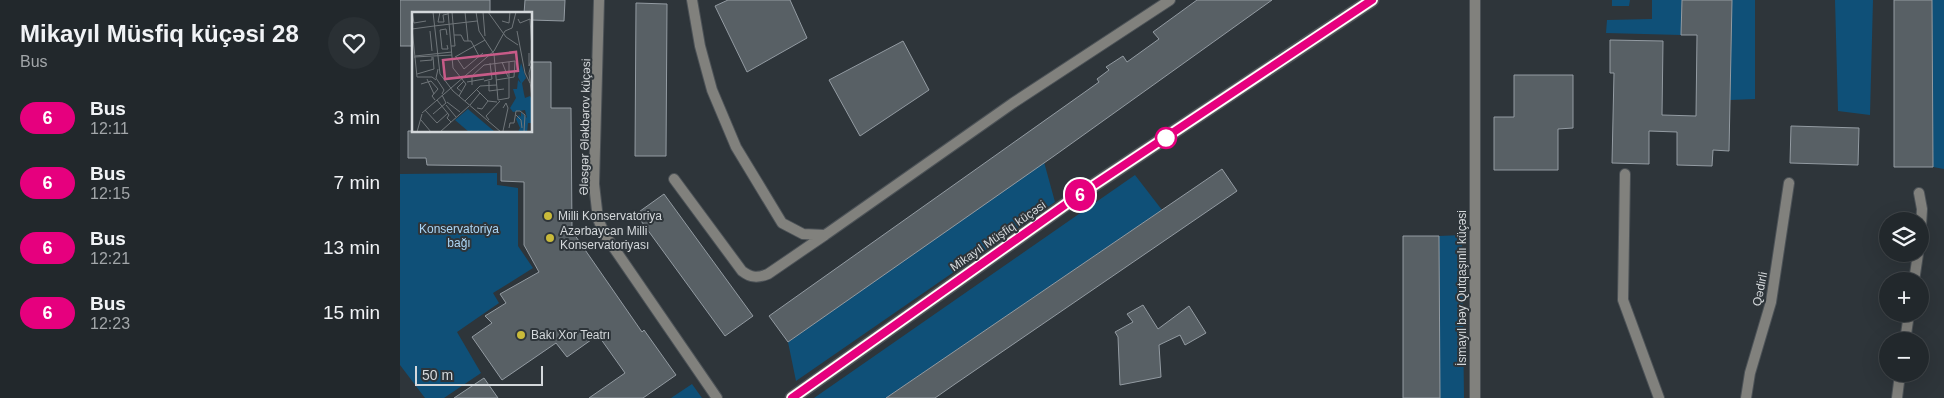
<!DOCTYPE html>
<html lang="en">
<head>
<meta charset="utf-8">
<style>
  body { margin:0; font-family:Arial,sans-serif; background:#2a3034; color:#f1f3f6; height:100vh; display:flex; flex-direction:column; font-size:19px; white-space:nowrap }
  * { box-sizing:border-box; margin:0 }
  p { font-size:16px; color:#a2a6a9 }
  .icon { flex:none; width:28px; height:28px; fill:none; stroke:currentColor; stroke-width:2; stroke-linecap:round; stroke-linejoin:round }
  .map { position:relative; flex:1; overflow:hidden }
  .drawer { display:flex; flex-direction:column; background:#22282c; width:400px }
  .drawer>* { flex:none }
  .badge { padding:0 10px; border-radius:16px; font-size:18px; line-height:32px }
  .controls { position:absolute; left:1479px; top:212px; display:grid; gap:10px }
  .controls a { display:grid; place-items:center; width:50px; height:50px; border-radius:50%; background:#22282c; box-shadow:0 5px 20px #0002,0 0 0 1px #3f4448; font-size:25px }
  .scale { position:absolute; left:15px; bottom:12px; width:128px; box-sizing:border-box; padding-left:5px; border:2px solid #d4d8db; border-top:0; font-size:14px; line-height:18px; white-space:nowrap; color:#d4d8db; -webkit-text-stroke:4px #2e353a; paint-order:stroke }
  .map>.badge { position:absolute; translate:-50% -50%; box-shadow:0 0 0 2px #fff }
  .round { display:grid; place-items:center; flex:none; width:52px; height:52px; border-radius:26px; background:#2a3034 }
  .head { display:flex; align-items:center; justify-content:space-between; height:85px; padding:0 20px }
  h1 { font-size:24px; font-weight:800; line-height:38px }
  ul { padding:0; list-style:none }
  li { display:flex; align-items:center; gap:15px; height:65px; padding:0 20px }
  li div { flex:1 }
  li b { display:block; font-size:19px }
  li em { font-style:normal }
  li .badge { min-width:55px; font-weight:700; text-align:center }
  main { display:flex; flex:1; min-height:0 }
  .map>svg:first-child { display:block }
</style>
</head>
<body>
<main>
<section class="drawer">
<div class="head"><div><h1>Mikayıl Müsfiq küçəsi 28</h1><p>Bus</p></div><a class="round"><svg class="icon" aria-label="heart" viewBox="0 0 24 24"><path d="M12 20l-8-8c-3-5 5-10 8-4 3-6 11-1 8 4z"/></svg></a></div>
<ul>
<li><span class="badge" style="background:#e6007e;color:#fff">6</span><div><b>Bus</b><p>12:11</p></div><em>3 min</em></li>
<li><span class="badge" style="background:#e6007e;color:#fff">6</span><div><b>Bus</b><p>12:15</p></div><em>7 min</em></li>
<li><span class="badge" style="background:#e6007e;color:#fff">6</span><div><b>Bus</b><p>12:21</p></div><em>13 min</em></li>
<li><span class="badge" style="background:#e6007e;color:#fff">6</span><div><b>Bus</b><p>12:23</p></div><em>15 min</em></li>
</ul>
</section>
<div class="map">
<svg width="1544" height="398" viewBox="0 0 1544 398">
  <rect width="100%" height="100%" fill="#2e353a"/>
  <path fill="#0f5078" d="M1212 0H1230L1229 6H1212Z
    M1252 0H1282L1281 35 1206 33 1207 20 1252 19Z
    M1332 0H1355V99L1330 100Z
    M1435 0H1473L1470 115 1438 111Z
    M1532 0H1544V169L1533 167Z
    M644 162 655 202 396 381 388 342Z
    M97 173V185L118 188V246L133 268 93 293 99 303 57 332 81 373 44 398H25L0 365V174Z
    M735 175 762 210 486 398H414Z
    M1062 235 1064 398H1040L1039 236Z
    M292 384 302 398H271Z"/>
  <path fill="#586065" stroke="#939ba2" d="M0 0H90V14H14V46H0Z
    M125 0H165L164 21 131 20V14H124Z
    M328 0H390L407 38 347 72 315 6Z
    M797 0H872L654 156 388 342 369 316 699 82 697 79 709 70 706 67 723 56 727 62 759 39 753 32Z
    M1282 0H1332L1329 151 1313 150 1312 166 1277 165V132L1249 131V164L1212 163 1214 73H1210V40L1263 41 1262 115 1296 116 1297 35H1281Z
    M1494 0H1532L1533 167H1494Z
    M236 3 267 4 266 156H235Z
    M503 41 529 90 460 136 429 80Z
    M131 62H151V108H171L172 231 242 332 244 330 276 375 243 398H189L225 373 198 335 167 357 156 343 102 380 72 337 92 323 85 316 106 303 100 294 139 272 124 245V182L101 181V166L27 165 26 158H8V131H131Z
    M1114 75H1173V128L1158 129V170H1094V117H1114Z
    M1391 126 1459 128 1458 165 1390 163Z
    M822 169 837 191 555 384 535 398H486Z
    M264 194 353 316 325 336 236 214Z
    M1003 236H1039L1040 398H1003Z
    M743 305 758 329 789 306 806 333 785 345 780 335 759 345 761 377 720 385 718 337 715 332 733 322 727 314Z
    M84 378 98 398H54Z"/>
  <g fill="none" stroke-linecap="round" stroke-linejoin="round">
    <defs>
      <path id="street" d="M199 0 194 184 198 219 205 235 317 398
        M292 0 300 46 312 90 336 147 382 223 403 234 425 235 613 103 770 0
        M1075 0V398
        M1225 174 1223 300 1259 398
        M274 179 342 271C351 278 358 278 368 274L425 235
        M1519 193 1522 209 1520 242
        M1514 281 1518 254
        M1505 341 1509 314
        M1346 398 1350 373 1371 302 1389 183
        M1497 398 1500 374"/>
      <path id="primary" d="M392 398 679 195 972 0"/>
    </defs>
    <use href="#street" stroke="#4c5257" stroke-width="12"/>
    <use href="#primary" stroke="#4c5257" stroke-width="15"/>
    <use href="#street" stroke="#81817d" stroke-width="10"/>
    <use href="#primary" stroke="#cecec5" stroke-width="12"/>
  </g>
  <g fill="none" stroke-linecap="round" stroke-linejoin="round">
    <defs>
      <path id="line" d="M392 398 679 195 972 0"/>
    </defs>
    <use href="#line" stroke="#fff" stroke-width="11"/>
    <use href="#line" stroke="#e6007e" stroke-width="8"/>
  </g>
  <circle fill="#fff" stroke="#e6007e" stroke-width="2.5" cx="766" cy="138" r="10"/>
  <g fill="#c9ba3a" stroke="#2e353a" stroke-width="2">
    <circle cx="148" cy="216" r="5"/>
    <circle cx="150" cy="238" r="5"/>
    <circle cx="121" cy="335" r="5"/>
  </g>
  <g text-anchor="middle" dominant-baseline="central" stroke-width="4" stroke-linejoin="round" paint-order="stroke">
    <g font-size="12" fill="#d4d8db" stroke="#2e353a">
      <text transform="translate(185 127) rotate(-89)">Ələsgər Ələkbərov küçəsi</text>
      <text transform="translate(598 236) rotate(-35)">Mikayıl Müşfiq küçəsi</text>
      <text transform="translate(1062 288) rotate(-90)">İsmayıl bəy Qutqaşınlı küçəsi</text>
      <text transform="translate(1360 289) rotate(-79)">Qədirli</text>
    </g>
    <g font-size="12" fill="#d4d8db" stroke="#2e353a" text-anchor="start">
      <text x="158" y="216">Milli Konservatoriya</text>
      <text x="160" y="231">Azərbaycan Milli<tspan x="160" dy="14">Konservatoriyası</tspan></text>
      <text x="131" y="335">Bakı Xor Teatrı</text>
    </g>
    <g font-size="12" fill="#abd5f5" stroke="#2e353a">
      <text x="59" y="229">Konservatoriya<tspan x="59" dy="14">bağı</tspan></text>
    </g>
  </g>
  <g transform="translate(12 12)">
    <rect width="120" height="120" fill="#2e353a"/>
    <path d="M109 51 114 66 110 71 112 82 113 86 118 84 120 88V111H116L115 120H106L108 116 104 107 107 103 109 105V100L115 106 113 98 101 100 98 96 104 86 101 77H105L106 68 109 71 106 65ZM56 97 57 98 83 120H57L43 108Z" fill="#0f5078"/>
    <path fill="none" stroke="#70767a" stroke-width="1" d="M0 0 2 11 14 9M21 0 28 62 41 79 89 120M28 0 26 10H32L31 3 36 2M36 0 41 56 54 72 47 84M53 0 56 29M64 0 67 19 82 42 86 88M71 0 73 24M76 0 94 25 106 33M106 7 108 11 118 7M118 7 120 37M90 9 97 11 98 0M22 14 65 9M0 16 5 65H20L24 68M0 17 22 14M18 19 20 39M105 19 113 61 118 71M35 23 34 17 28 18 30 37H36L35 33M42 23H49L52 29H59L67 44M39 34H43L40 0M117 41V54L120 46M3 44 40 40M2 45 40 43M43 45 73 28M44 45 52 57 71 41M8 49 20 48V45M90 50 96 65M120 50 117 61 120 86M26 57 24 66 32 78 30 82M5 62 22 57 21 45M15 67 22 82M72 69 80 67 78 51M77 69V79L92 77M55 70 72 67M9 72 19 69 26 77 20 84 23 88M60 73V64L72 53 103 49 102 65 84 68M64 77 76 89 85 90M50 80 45 76 52 69M25 88 37 103 35 106 39 110M86 88 97 86V50M53 89 68 74 85 73M35 90 48 100M34 93 44 105M58 93 68 81M65 96 70 97 76 89M91 96 94 91 96 96 91 119M13 98 25 111 36 101M10 101 82 39 93 19 100 16 104 0M21 102 34 91 30 83M104 103 109 108 110 116M9 108 19 120M77 108 74 104 88 89M97 116 98 111H102L104 99H108L113 103 112 120M5 120 10 102M28 120 57 94"/>
    <path fill="#c85b88" fill-opacity="0.15" stroke="#c85b88" stroke-width="2.5" d="M104 40 106 59 33 67 31 48Z"/>
    <rect width="120" height="120" fill="none" stroke="#d4d8db" stroke-width="2.5"/>
  </g>
</svg>
<div class="controls">
<a><svg class="icon" aria-label="layers" viewBox="0 0 24 24"><path d="M12 4l9 5-9 5-9-5zM3 14l9 5 9-5"/></svg></a>
<a>+</a>
<a>−</a>
</div>
<div class="scale">50 m</div>
<b class="badge" style="left:680px;top:195px;background:#e6007e;color:#fff">6</b>
</div>
</main>
</body>
</html>
